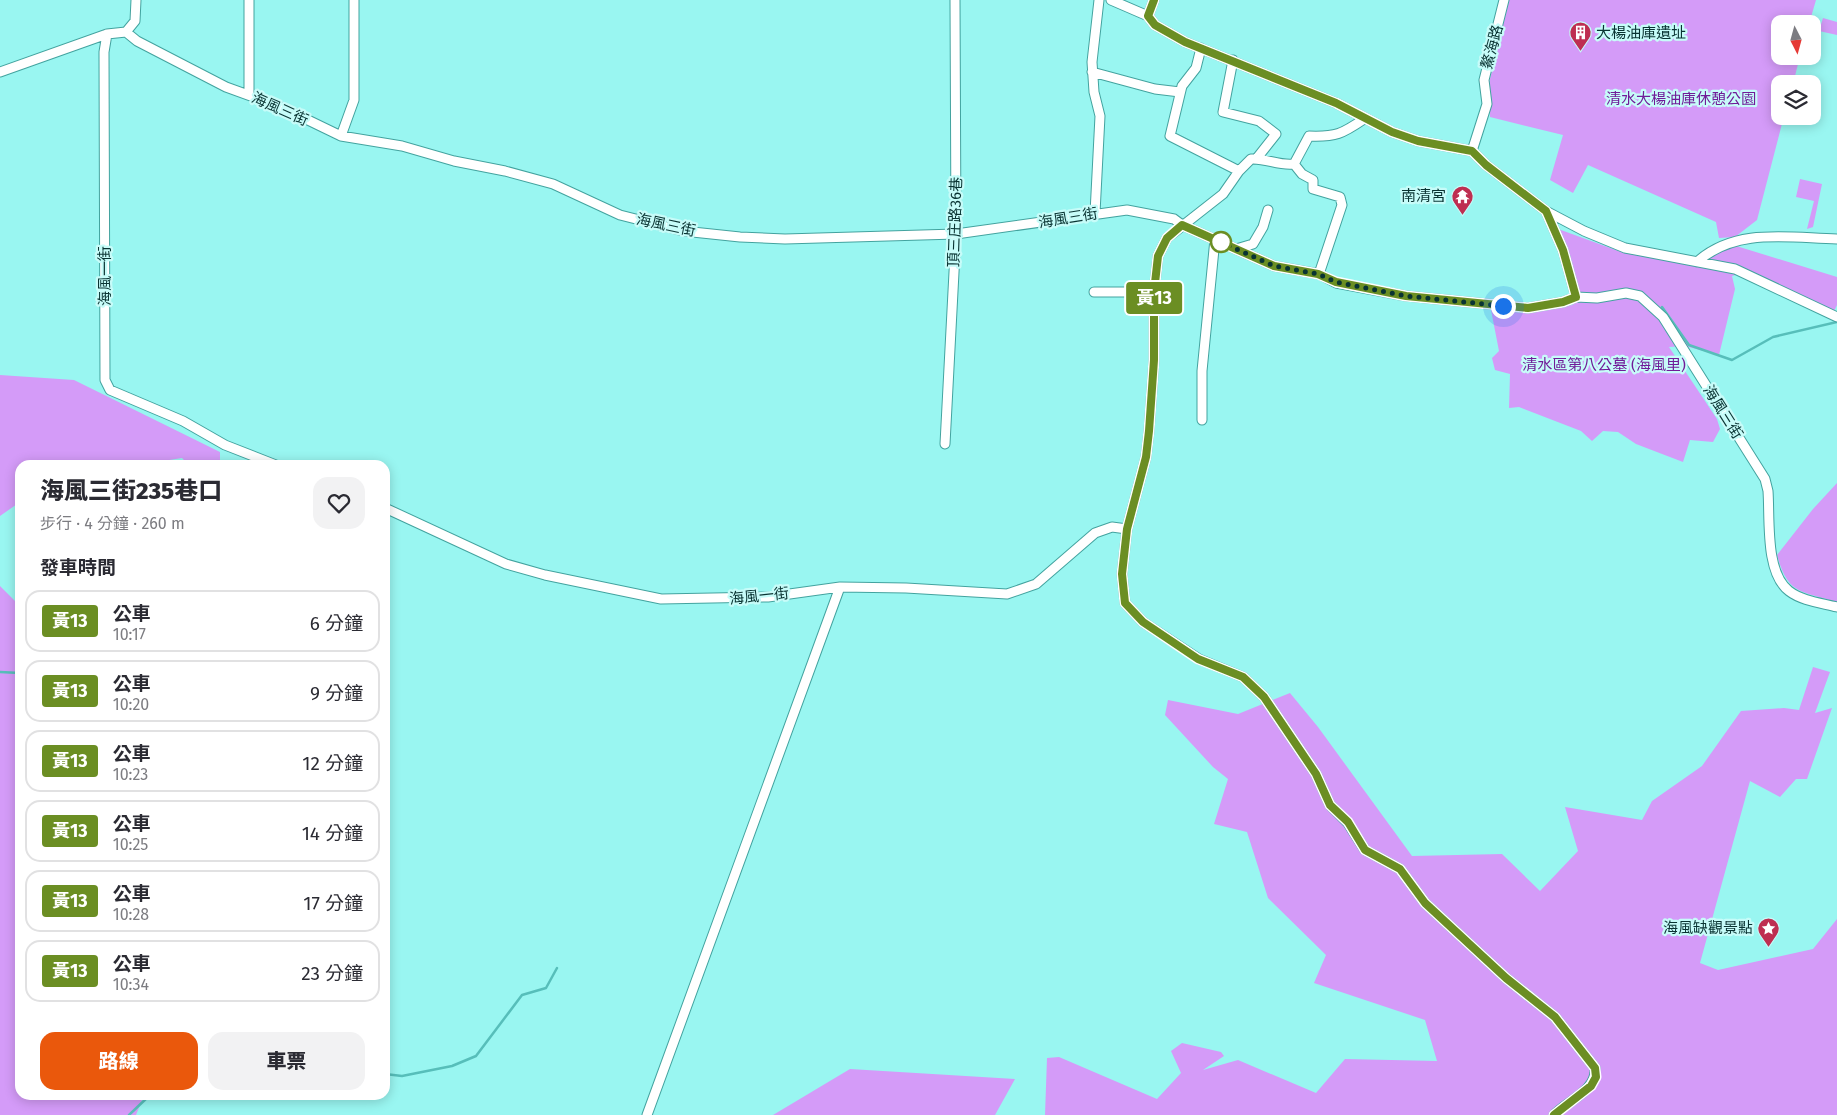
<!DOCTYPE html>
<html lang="zh-TW">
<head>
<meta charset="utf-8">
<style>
  body { margin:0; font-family:"Fira Sans","Noto Sans TC",sans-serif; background:#f2f2f3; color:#2b2b33; height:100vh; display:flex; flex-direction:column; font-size:19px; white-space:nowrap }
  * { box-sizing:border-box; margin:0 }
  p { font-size:16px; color:#7c7c81 }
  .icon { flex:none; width:28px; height:28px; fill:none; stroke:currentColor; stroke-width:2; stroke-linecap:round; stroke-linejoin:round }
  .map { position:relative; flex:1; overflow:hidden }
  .panel { position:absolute; left:15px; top:460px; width:375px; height:640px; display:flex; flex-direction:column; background:#fff; border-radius:15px; box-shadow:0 2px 12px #0003 }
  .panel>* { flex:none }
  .badge { padding:0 10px; border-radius:4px; font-size:18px; line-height:32px }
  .needle { width:32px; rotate:174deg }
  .controls { position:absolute; left:1771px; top:15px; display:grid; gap:10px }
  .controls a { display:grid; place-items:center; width:50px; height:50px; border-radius:10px; background:#fff; box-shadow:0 2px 12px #0003; font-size:25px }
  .you { position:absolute; width:25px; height:25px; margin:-12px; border:4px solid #fff; border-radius:50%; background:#1a73e8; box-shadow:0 0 0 8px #1a73e833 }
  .map>.badge { position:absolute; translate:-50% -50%; box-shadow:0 0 0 2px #fff }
  h2 { padding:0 25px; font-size:19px; line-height:45px }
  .round { display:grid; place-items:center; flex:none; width:52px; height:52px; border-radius:15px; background:#f2f2f3 }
  .headline { display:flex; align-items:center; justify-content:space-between; height:85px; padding:0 25px }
  h1 { font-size:24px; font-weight:800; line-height:38px }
  .button { display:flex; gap:10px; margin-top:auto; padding:10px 25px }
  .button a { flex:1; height:58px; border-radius:15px; background:#ea580c; color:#fff; font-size:20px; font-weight:800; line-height:58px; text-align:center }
  .button a+a { background:#f2f2f3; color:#2b2b33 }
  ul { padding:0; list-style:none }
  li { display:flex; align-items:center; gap:15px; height:62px; margin:0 10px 8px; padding:0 15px; border:2px solid #e1e1e2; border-radius:15px }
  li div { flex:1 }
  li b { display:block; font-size:19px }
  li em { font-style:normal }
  li .badge { min-width:55px; font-weight:700; text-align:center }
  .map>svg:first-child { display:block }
</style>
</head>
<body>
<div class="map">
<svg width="1837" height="1115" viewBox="0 0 1837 1115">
  <rect width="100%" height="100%" fill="#99f6f1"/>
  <path fill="#d49bf8" d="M1509 0H1816L1809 24H1780V56H1800L1793 84H1780V116H1784L1757 220 1735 237 1719 238 1716 222 1588 165 1573 193 1550 180 1563 135 1490 117 1489 83Z
    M1823 18 1837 22V35L1819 31Z
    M1800 179 1822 184 1813 227 1807 229 1814 201 1796 197Z
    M1550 226 1624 253 1684 263 1709 249 1733 245 1837 277V305L1834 311 1746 272 1732 276 1735 289 1719 355 1685 346 1669 347 1717 419 1720 429 1713 442 1690 440 1683 462 1636 444 1618 432 1603 431 1592 441 1581 431 1519 407 1509 408 1510 374 1495 370 1492 358 1499 351 1491 310 1521 311 1573 305 1572 293Z
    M0 375 74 380 220 452V465H189L182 458 138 465H20V502L0 516Z
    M1837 483V602C1801 591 1788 595 1777 555L1813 509Z
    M0 586 20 606V1095H144L136 1115H0Z
    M1813 667 1830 672 1815 713 1832 708 1807 779H1796L1780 797 1750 781 1700 963 1718 970 1813 949 1837 919V1115H1045L1047 1058 1059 1057 1157 1099 1181 1073 1171 1051 1182 1043 1221 1052 1224 1056 1203 1070 1238 1060 1316 1093 1345 1059 1437 1061 1425 1020 1314 983 1326 955 1268 898 1247 832 1214 824 1228 779 1213 767 1165 715 1168 700 1238 714 1290 693 1318 727 1412 856 1502 854 1540 891 1578 851 1565 807 1642 820 1652 801 1702 766 1741 711 1784 708 1799 710Z
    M850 1069 1015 1079 995 1115H773Z"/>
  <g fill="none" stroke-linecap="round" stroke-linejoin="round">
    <path stroke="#57beba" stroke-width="2.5" d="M1662 307 1689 345 1732 360 1773 337 1837 322
      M0 672 20 673
      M385 1074 402 1076 452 1066 476 1056 522 995 546 988 557 968
      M129 1115 149 1096 157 1095"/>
    <defs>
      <path id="street" d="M136 0 135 21 126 32 107 34 104 52 105 380 110 390 183 421 225 445 276 465
        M249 0V94
        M1111 0 1148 16 1155 25 1185 42 1336 103 1392 132 1418 141 1472 151 1486 165 1546 211 1563 250 1576 297
        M1148 16 1154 0
        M126 32 137 41 226 87 281 107 341 136 402 146 454 161 505 171 553 184 620 215 683 231 740 237 785 239 956 234 1127 210 1174 219 1182 225 1274 266 1319 274 1336 283 1406 296 1528 308 1563 302 1576 297 1597 298 1626 293 1640 296 1663 317 1765 479 1768 491C1770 519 1765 573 1789 591 1802 601 1822 603 1837 607
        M1201 48 1196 68 1182 86 1170 136 1239 171
        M1233 60 1223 112 1259 121 1276 134 1257 158
        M0 72 107 34
        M1092 72 1155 89 1180 92
        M1364 119C1342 134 1336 137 1309 136L1294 164C1279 166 1266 158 1251 159L1239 171 1223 194 1167 238 1158 256 1154 292V360L1149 431 1146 457 1127 529 1122 574 1125 603 1143 622 1199 659 1243 677 1264 697 1316 774 1330 805 1348 823 1365 850 1400 869 1425 903 1506 978 1555 1017 1595 1068C1597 1091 1568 1100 1554 1115
        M341 136 354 100V0
        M1472 151 1487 104 1484 80 1504 0
        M1294 164 1302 174 1313 180V189L1340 197 1342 205 1319 274
        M1546 211 1584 231 1625 248 1735 269 1837 317
        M1095 213 1100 116 1094 92 1092 62 1099 0
        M1236 249 1253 244 1263 227 1268 210
        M1697 262C1736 227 1789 238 1837 239
        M1094 292H1154
        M1202 420V371L1215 239
        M945 444 956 234 955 0
        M385 508 506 564 545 575 661 599 768 597 840 587 906 588 1007 594 1036 584 1095 533 1112 527 1127 529
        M647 1115 840 587"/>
    </defs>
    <use href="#street" stroke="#43a39f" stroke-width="11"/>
    <use href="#street" stroke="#fff" stroke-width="9"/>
  </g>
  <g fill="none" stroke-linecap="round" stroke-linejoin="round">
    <defs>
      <path id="line" d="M1154 0 1148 16 1155 25 1185 42 1336 103 1392 132 1418 141 1472 151 1486 165 1546 211 1563 250 1576 297 1563 302 1528 308 1406 296 1336 282 1318 274 1274 266 1182 225 1167 238 1158 256 1154 292V360L1149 431 1146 457 1127 529 1122 574 1125 603 1143 622 1198 659 1243 677 1264 697 1316 774 1330 805 1348 822 1365 850 1400 869 1425 903 1506 978 1555 1017 1595 1068 1596 1077 1591 1086 1554 1115"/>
    </defs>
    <use href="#line" stroke="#fff" stroke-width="11"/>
    <use href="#line" stroke="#6b8e23" stroke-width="8"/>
    <path stroke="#093332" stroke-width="5" stroke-dasharray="0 9" d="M1221 242 1274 266 1318 274 1336 282 1406 296 1503 306"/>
  </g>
  <defs>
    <symbol id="building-pin" viewBox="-11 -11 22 30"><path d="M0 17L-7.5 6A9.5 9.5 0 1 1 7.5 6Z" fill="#be2e51" stroke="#c7fcf9"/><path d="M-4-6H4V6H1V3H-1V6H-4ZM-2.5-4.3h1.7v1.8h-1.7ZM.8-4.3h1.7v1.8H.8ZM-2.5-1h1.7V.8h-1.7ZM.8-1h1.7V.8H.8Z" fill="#fff"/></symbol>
    <symbol id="temple-pin" viewBox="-11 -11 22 30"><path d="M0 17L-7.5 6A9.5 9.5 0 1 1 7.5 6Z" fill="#be2e51" stroke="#c7fcf9"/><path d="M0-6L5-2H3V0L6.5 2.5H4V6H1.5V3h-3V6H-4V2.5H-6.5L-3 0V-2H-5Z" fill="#fff"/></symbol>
    <symbol id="sight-pin" viewBox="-11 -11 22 30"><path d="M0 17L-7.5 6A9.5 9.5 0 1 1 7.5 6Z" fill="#be2e51" stroke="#c7fcf9"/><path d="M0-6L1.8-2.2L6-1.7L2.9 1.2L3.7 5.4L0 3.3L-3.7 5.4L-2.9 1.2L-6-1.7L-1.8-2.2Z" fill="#fff"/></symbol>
  </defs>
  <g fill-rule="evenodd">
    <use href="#building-pin" x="1568" y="20" width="25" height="34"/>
    <use href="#temple-pin" x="1450" y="184" width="25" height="34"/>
    <use href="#sight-pin" x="1756" y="916" width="25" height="34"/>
  </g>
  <circle fill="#fff" stroke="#6b8e23" stroke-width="2.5" cx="1221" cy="242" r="10"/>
  <g text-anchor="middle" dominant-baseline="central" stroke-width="4.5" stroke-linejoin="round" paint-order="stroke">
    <g font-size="15" fill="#093332" stroke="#c7fcf9" text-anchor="end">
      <text x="1596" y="33" text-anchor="start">大楊油庫遺址</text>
      <text x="1446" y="196">南清宮</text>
      <text x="1753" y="928">海風缺觀景點</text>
    </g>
    <g font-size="15" fill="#093332" stroke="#c7fcf9">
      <text transform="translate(1492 47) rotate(-75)">鰲海路</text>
      <text transform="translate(280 109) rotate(24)">海風三街</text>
      <text transform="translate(1068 218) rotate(-9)">海風三街</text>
      <text transform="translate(955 222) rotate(-88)">頂三庄路36巷</text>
      <text transform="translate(666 225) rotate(12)">海風三街</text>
      <text transform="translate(105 276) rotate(-90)">海風一街</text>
      <text transform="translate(1723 412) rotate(58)">海風三街</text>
      <text transform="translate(759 596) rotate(-6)">海風一街</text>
    </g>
    <g font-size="15" fill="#701b98" stroke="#c7fcf9">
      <text x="1681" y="99">清水大楊油庫休憩公園</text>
      <text x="1604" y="365">清水區第八公墓 (海風里)</text>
    </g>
  </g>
</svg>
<div class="controls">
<a><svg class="needle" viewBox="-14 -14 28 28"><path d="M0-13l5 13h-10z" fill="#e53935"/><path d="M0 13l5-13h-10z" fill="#7c7c81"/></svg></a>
<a><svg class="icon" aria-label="layers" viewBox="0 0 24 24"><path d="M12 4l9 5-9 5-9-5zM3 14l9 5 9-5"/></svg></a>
</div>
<div class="you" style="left:1503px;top:306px"></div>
<b class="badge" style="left:1154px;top:298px;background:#6b8e23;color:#fff">黃13</b>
<section class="panel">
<div class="headline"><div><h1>海風三街235巷口</h1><p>步行 · 4 分鐘 · 260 m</p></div><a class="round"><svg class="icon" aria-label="heart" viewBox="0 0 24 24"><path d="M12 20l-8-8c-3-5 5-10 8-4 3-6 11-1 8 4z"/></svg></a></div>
<h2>發車時間</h2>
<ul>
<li><span class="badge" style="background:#6b8e23;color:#fff">黃13</span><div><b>公車</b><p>10:17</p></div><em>6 分鐘</em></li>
<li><span class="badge" style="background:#6b8e23;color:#fff">黃13</span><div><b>公車</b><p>10:20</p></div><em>9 分鐘</em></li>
<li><span class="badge" style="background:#6b8e23;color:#fff">黃13</span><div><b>公車</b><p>10:23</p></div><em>12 分鐘</em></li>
<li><span class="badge" style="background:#6b8e23;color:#fff">黃13</span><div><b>公車</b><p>10:25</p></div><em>14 分鐘</em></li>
<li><span class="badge" style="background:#6b8e23;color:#fff">黃13</span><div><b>公車</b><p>10:28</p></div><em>17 分鐘</em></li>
<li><span class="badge" style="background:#6b8e23;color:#fff">黃13</span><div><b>公車</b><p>10:34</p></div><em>23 分鐘</em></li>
</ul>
<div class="button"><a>路線</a><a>車票</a></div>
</section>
</div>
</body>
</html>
